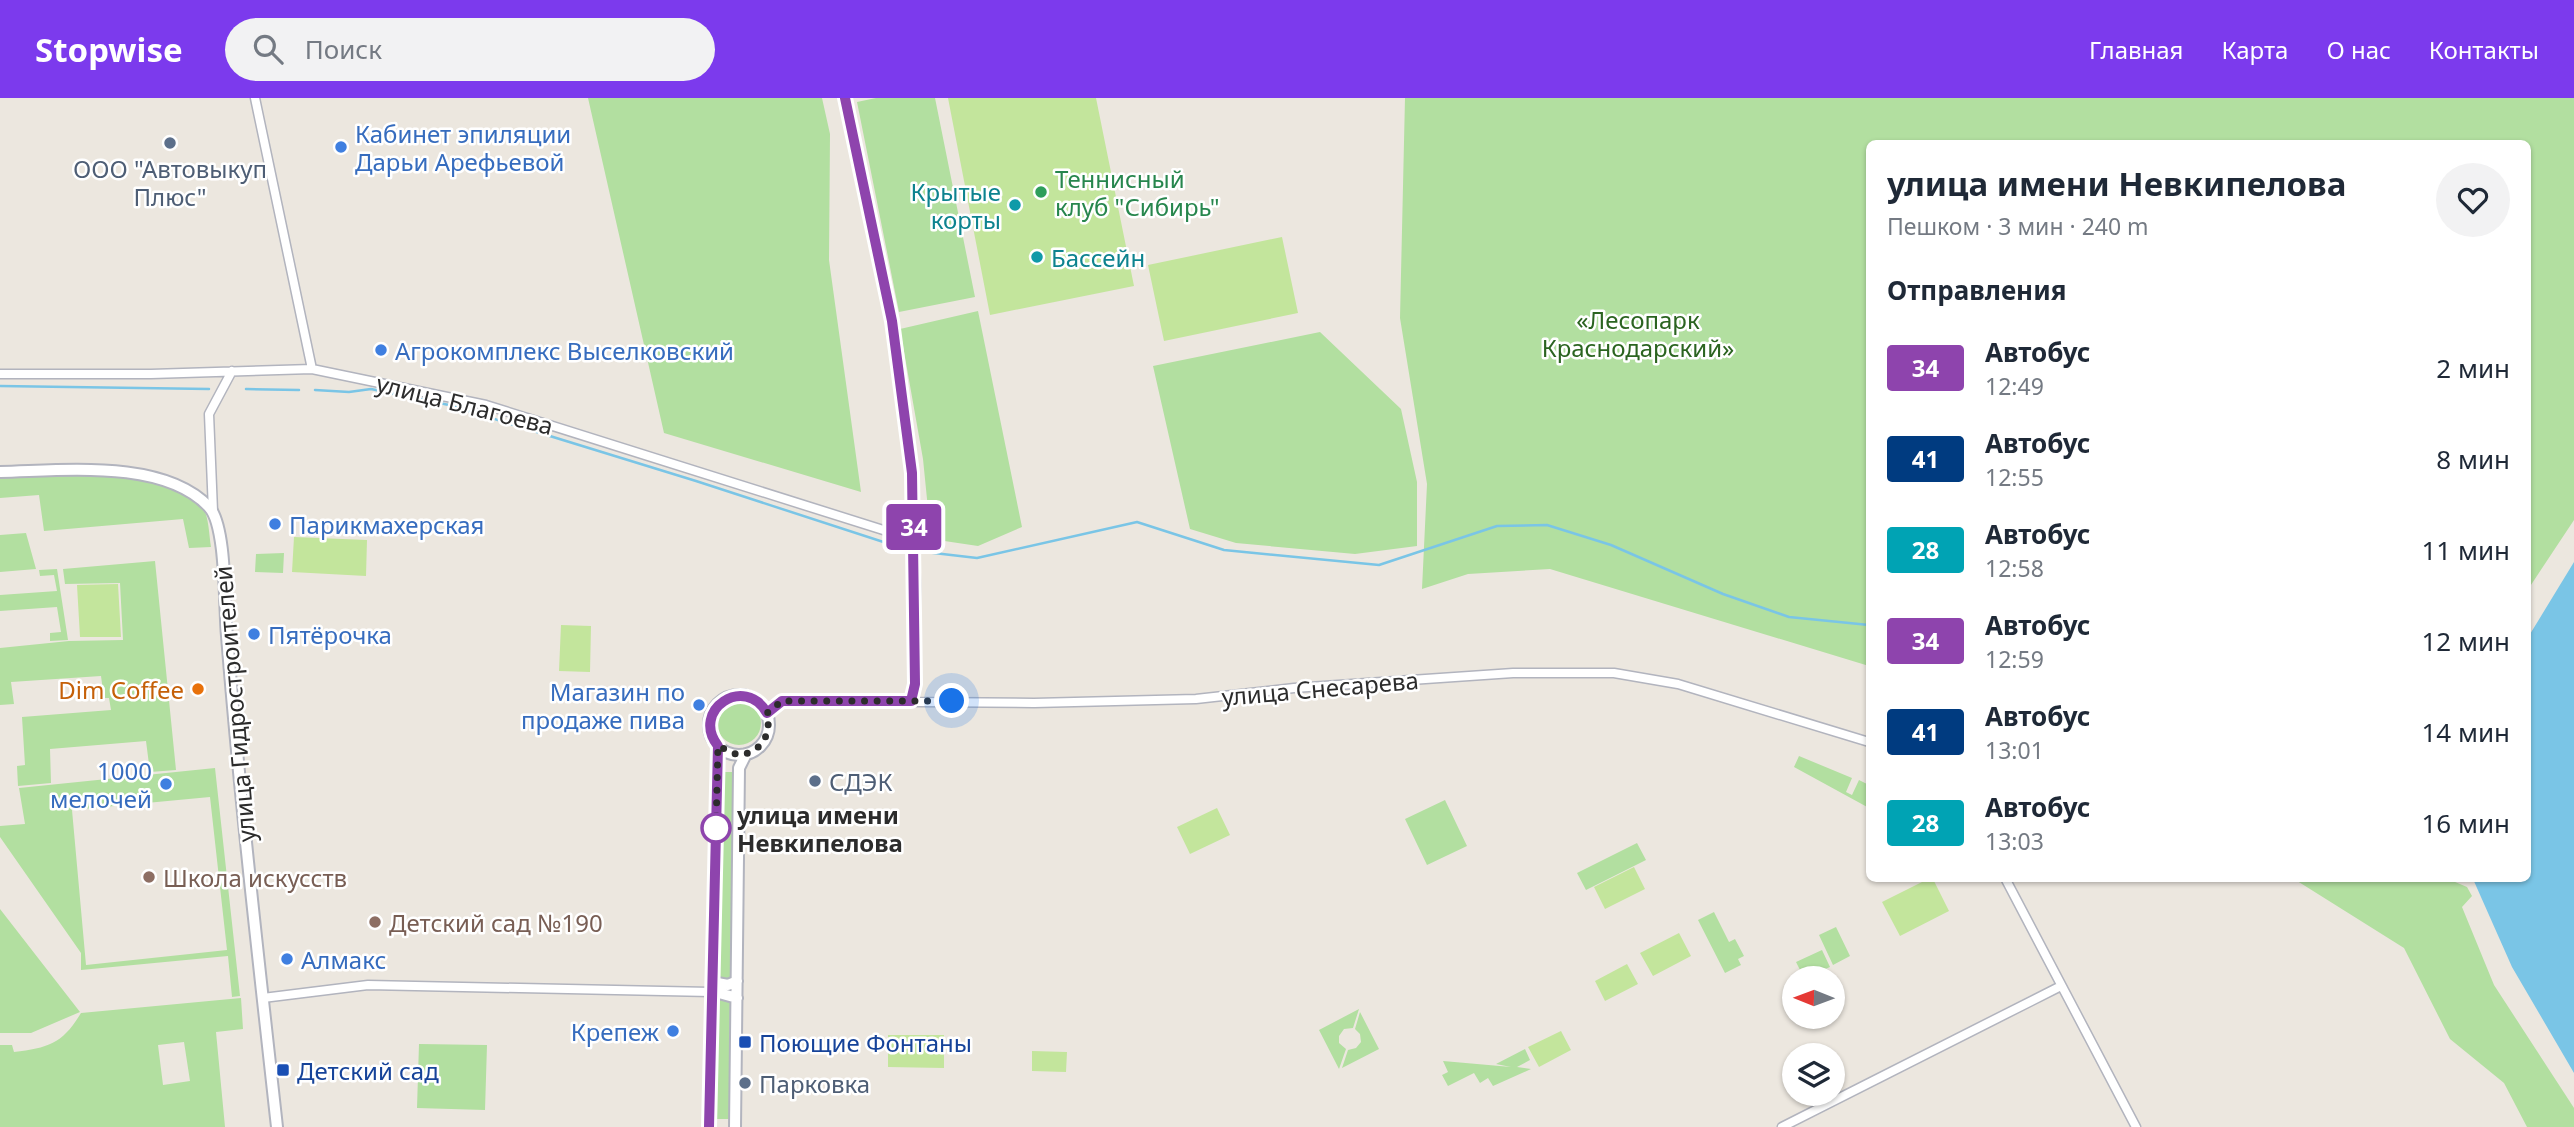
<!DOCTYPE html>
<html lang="ru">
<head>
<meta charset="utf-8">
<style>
  body { margin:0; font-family:"Noto Sans",sans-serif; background:#f2f2f3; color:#1f2937; height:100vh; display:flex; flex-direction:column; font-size:26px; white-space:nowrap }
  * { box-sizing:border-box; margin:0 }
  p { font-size:23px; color:#747a83 }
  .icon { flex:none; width:38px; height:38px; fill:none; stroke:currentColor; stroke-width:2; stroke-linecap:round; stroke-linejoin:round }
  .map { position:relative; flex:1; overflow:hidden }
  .side { position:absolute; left:1866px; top:42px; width:665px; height:742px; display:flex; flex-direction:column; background:#fff; border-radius:10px; box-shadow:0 2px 5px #0004 }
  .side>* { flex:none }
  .badge { padding:0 14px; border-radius:5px; font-size:24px; line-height:46px }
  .needle { width:46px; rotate:271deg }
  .fabs { position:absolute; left:1782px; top:868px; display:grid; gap:14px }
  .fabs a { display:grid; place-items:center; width:63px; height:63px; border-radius:50%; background:#fff; box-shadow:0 2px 5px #0004; font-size:35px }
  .you { position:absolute; width:35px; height:35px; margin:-18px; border:5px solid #fff; border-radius:50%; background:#1a73e8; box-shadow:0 0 0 10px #1a73e833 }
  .map>.badge { position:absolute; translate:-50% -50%; box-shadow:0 0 0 4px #fff }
  h2 { padding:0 21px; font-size:26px; line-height:63px }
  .round { display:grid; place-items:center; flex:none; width:74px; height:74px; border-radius:37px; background:#f2f2f3 }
  .head { display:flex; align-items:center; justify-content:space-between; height:119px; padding:0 21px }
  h1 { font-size:33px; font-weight:700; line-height:52px }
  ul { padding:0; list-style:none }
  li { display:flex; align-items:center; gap:21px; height:91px; padding:0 21px }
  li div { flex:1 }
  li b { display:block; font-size:26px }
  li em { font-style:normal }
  li .badge { min-width:77px; font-weight:700; text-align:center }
  header { display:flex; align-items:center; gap:42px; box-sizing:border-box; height:98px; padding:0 35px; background:#7c3aed; color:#fff }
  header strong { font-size:33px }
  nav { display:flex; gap:38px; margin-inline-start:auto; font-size:24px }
  .search { width:490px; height:63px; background:#f2f2f3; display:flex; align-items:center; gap:18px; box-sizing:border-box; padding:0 24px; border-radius:38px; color:#747a83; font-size:26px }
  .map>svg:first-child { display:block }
</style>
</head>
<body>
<header>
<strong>Stopwise</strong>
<div class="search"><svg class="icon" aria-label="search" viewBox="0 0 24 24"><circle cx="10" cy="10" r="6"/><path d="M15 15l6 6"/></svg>Поиск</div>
<nav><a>Главная</a><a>Карта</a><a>О нас</a><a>Контакты</a></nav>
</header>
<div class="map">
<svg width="2574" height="1029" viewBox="0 0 2574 1029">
  <rect width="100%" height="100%" fill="#ece7df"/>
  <path fill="#b2dfa0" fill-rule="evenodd" d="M588 0H822L830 36 829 162 861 394 664 335Z
    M876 0H935L975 199 899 214 857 4Z
    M1405 0H2574V422L2527 493V46H1869V568L1550 471 1468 476 1422 491 1427 386 1400 220Z
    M978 213 1022 429 978 448 931 441 923 361 900 231Z
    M1320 234 1401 311 1417 384V448L1355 456 1236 445 1190 431 1153 268Z
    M121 376C145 380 188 386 203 410 209 419 209 438 211 449L189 450 183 421 44 433 39 397 0 400V378Z
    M26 435 36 471 0 474V437Z
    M284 455 283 475 255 474 256 456Z
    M155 463 176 672 150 674 146 643 50 651 51 685 18 688 17 668 25 667 22 619 111 612 109 600H104L101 578 11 584 14 606 0 607V550L69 543 123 542 120 485 65 486 63 471Z
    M57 471 68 542 50 543V535L61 534 57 509 0 513V497L57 493 54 477 40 478 39 472Z
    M717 625a22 22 0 1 1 44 0a22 22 0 1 1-44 0Z
    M1799 658 1852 680 1846 694 1852 697 1859 682 1869 687V710L1794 669Z
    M215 670 240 898 232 899 228 858 81 872V855L0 739V728L25 726 19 690ZM210 699 227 852 86 867 72 712Z
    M721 674H734L731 880 728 882 717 880Z
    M1445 702 1467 748 1427 767 1405 721Z
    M1637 745 1646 762 1586 792 1577 775Z
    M2448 781 2467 789 2472 798 2462 809 2494 887 2574 1010V1029H2527L2504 985 2450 941 2404 850 2294 781Z
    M0 811 80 914 31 935H0Z
    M1714 814 1729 844 1735 841 1744 858 1738 861 1741 867 1725 875 1698 822Z
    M1836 829 1850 858 1833 867 1819 837Z
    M1822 852 1830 869 1804 880 1796 864Z
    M241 900 243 931 216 934 225 1029H0V947H12L14 954C49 950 63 945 81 915ZM184 944 190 983 163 987 158 947Z
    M719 900 730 902 729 1021H715Z
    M1359 911 1353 930 1344 931 1339 938V945L1346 951 1339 971 1319 932Z
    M1360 914 1379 951 1342 970 1348 952 1356 950 1361 944 1360 936 1355 931Z
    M419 946 487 947 485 1012 417 1010Z
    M1525 951 1530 962 1517 969 1531 971 1493 988 1488 980 1480 985 1474 975 1448 988 1442 977 1448 974 1443 963 1511 969 1496 966Z"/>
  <path fill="#c3e59c" d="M948 0H1096L1134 188 990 217Z
    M1282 139 1298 215 1164 243 1148 167Z
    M294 439 367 442 366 478 292 474Z
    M118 486 121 539H80L77 487Z
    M561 527 591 528 590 574 559 573Z
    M1217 710 1230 737 1190 756 1177 729Z
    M1634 769 1645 791 1605 811 1594 789Z
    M1928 781H1933L1949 813 1900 838 1882 804Z
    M1679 835 1691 858 1653 878 1640 855Z
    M1627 866 1638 886 1605 903 1595 883Z
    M1561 933 1571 952 1539 969 1528 949Z
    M888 937H944V970L888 969Z
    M1032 953 1067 954 1066 974 1032 973Z"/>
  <path fill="#7ac5e6" d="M2574 464V975L2512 869 2473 781 2527 780V541Z"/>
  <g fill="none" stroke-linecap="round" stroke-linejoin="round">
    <path stroke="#7ac5e6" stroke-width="2.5" d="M0 288 209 291
      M246 291 299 292
      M315 292 349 294 371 291 449 307 696 383 908 452 977 460 1137 424 1224 452 1379 467 1497 428 1547 427 1611 447 1723 496 1789 519 1869 527"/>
    <defs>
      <path id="street" d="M255 0 312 271
        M845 0 892 223 912 375 916 489 915 586 911 602
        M0 276H151L312 271 486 307 915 442
        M213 413 209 316 232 273
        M767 615 782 603 1034 605 1196 601 1294 590 1513 575H1614L1678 586 1869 644
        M2005 780 2136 1029
        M263 900 368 887 711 894
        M1782 1029 2061 888"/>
      <path id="secondary" d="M0 374C60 373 163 360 209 409 227 428 224 510 227 538 240 702 259 866 277 1029
        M709 627a30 30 0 1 1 60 0a30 30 0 1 1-60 0Z
        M712 884 728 887 737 883
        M711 901 719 895 737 900
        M709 1029 718 648
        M735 1029 739 670 746 656"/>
    </defs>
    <use href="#street" stroke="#b2b4be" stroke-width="11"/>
    <use href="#secondary" stroke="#b2b4be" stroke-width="14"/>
    <use href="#street" stroke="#fff" stroke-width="8"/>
    <use href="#secondary" stroke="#fff" stroke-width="10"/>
  </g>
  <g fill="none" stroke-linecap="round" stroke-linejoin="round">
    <defs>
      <path id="line" d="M709 1029 718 648C690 612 745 576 767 615L782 603H911L915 586 912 375 892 223 845 0"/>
    </defs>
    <use href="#line" stroke="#fff" stroke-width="16"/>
    <use href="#line" stroke="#8e44ad" stroke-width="10"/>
    <path stroke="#2c2c2c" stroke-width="7" stroke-dasharray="0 12.6" d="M716 730 718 648 738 657C761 655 772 637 767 615L782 603H952"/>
  </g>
  <g fill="#5c6f8a" stroke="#fff" stroke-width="2.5">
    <circle cx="170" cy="45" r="7"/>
    <circle cx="815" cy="683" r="7"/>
    <circle cx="745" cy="985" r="7"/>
  </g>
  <g fill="#3f7fe0" stroke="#fff" stroke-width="2.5">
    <circle cx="341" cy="49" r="7"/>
    <circle cx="381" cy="252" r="7"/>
    <circle cx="275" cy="426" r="7"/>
    <circle cx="254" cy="536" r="7"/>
    <circle cx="699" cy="607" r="7"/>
    <circle cx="166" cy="686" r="7"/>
    <circle cx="287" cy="861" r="7"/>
    <circle cx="673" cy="933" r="7"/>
  </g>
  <circle fill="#2e9e5b" stroke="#fff" stroke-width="2.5" cx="1041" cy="94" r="7"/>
  <g fill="#0f9aa8" stroke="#fff" stroke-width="2.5">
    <circle cx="1015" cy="107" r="7"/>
    <circle cx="1037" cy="159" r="7"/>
  </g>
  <circle fill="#e8710a" stroke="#fff" stroke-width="2.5" cx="198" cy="591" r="7"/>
  <circle fill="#fff" stroke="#8e44ad" stroke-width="3.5" cx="716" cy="730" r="14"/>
  <g fill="#8d6e63" stroke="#fff" stroke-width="2.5">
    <circle cx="149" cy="779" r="7"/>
    <circle cx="375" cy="824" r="7"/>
  </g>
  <g fill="#1a4fb4" stroke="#fff" stroke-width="2.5">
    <rect x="738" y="937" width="14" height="14" rx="3.5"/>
    <rect x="276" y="965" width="14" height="14" rx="3.5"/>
  </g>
  <g text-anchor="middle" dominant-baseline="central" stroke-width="5" stroke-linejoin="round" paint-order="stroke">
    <g font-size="24" fill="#366cbe" stroke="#fff" text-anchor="start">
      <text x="355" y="35">Кабинет эпиляции<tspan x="355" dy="28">Дарьи Арефьевой</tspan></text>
      <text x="395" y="252">Агрокомплекс Выселковский</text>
      <text x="289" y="426">Парикмахерская</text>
      <text x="268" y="536">Пятёрочка</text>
      <text x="685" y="593" text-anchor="end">Магазин по<tspan x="685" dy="28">продаже пива</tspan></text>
      <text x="152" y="672" text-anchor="end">1000<tspan x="152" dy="28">мелочей</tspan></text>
      <text x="301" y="861">Алмакс</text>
      <text x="659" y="933" text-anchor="end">Крепеж</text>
    </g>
    <g font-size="24" fill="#4e5e75" stroke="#fff" text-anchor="start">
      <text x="170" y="70" text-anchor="middle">ООО "Автовыкуп<tspan x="170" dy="28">Плюс"</tspan></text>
      <text x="829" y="683">СДЭК</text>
      <text x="759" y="985">Парковка</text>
    </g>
    <g font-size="24" fill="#27864d" stroke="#fff" text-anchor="start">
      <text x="1055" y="80">Теннисный<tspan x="1055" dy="28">клуб "Сибирь"</tspan></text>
    </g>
    <g font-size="24" fill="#0d838f" stroke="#fff" text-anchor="end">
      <text x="1001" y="93">Крытые<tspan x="1001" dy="28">корты</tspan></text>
      <text x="1051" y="159" text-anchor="start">Бассейн</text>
    </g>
    <g font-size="24" fill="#2b6420" stroke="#fff">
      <text x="1638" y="221">«Лесопарк<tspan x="1638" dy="28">Краснодарский»</tspan></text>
    </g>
    <g font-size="24" fill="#2c2c2c" stroke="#fff">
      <text transform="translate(465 306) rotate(14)">улица Благоева</text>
      <text transform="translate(1320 590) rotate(-5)">улица Снесарева</text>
      <text transform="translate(234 606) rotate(-95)">улица Гидростроителей</text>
    </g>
    <g font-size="24" fill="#c56008" stroke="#fff" text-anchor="end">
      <text x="184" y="591">Dim Coffee</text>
    </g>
    <g font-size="24" font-weight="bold" fill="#2c2c2c" stroke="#fff" text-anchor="start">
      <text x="737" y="716">улица имени<tspan x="737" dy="28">Невкипелова</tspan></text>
    </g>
    <g font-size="24" fill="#785e54" stroke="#fff" text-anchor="start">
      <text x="163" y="779">Школа искусств</text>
      <text x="389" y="824">Детский сад №190</text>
    </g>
    <g font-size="24" fill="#164399" stroke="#fff" text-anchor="start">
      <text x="759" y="944">Поющие Фонтаны</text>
      <text x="297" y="972">Детский сад</text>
    </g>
  </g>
</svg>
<div class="fabs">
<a><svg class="needle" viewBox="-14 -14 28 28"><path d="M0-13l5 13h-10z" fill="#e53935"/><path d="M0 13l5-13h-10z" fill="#747a83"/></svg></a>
<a><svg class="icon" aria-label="layers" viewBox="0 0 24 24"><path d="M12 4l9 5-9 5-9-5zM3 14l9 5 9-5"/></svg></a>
</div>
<div class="you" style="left:952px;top:603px"></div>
<b class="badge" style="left:914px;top:429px;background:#8e44ad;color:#fff">34</b>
<section class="side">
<div class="head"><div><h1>улица имени Невкипелова</h1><p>Пешком · 3 мин · 240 m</p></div><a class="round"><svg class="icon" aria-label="heart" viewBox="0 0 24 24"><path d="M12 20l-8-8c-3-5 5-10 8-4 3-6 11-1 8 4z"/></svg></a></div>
<h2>Отправления</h2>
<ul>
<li><span class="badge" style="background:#8e44ad;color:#fff">34</span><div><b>Автобус</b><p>12:49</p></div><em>2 мин</em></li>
<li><span class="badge" style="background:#003b80;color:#fff">41</span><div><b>Автобус</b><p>12:55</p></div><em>8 мин</em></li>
<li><span class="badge" style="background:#00a3b4;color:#fff">28</span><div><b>Автобус</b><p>12:58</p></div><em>11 мин</em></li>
<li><span class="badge" style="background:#8e44ad;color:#fff">34</span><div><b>Автобус</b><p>12:59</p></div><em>12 мин</em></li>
<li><span class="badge" style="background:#003b80;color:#fff">41</span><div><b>Автобус</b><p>13:01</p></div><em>14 мин</em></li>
<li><span class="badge" style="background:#00a3b4;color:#fff">28</span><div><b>Автобус</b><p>13:03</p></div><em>16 мин</em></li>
</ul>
</section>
</div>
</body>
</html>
